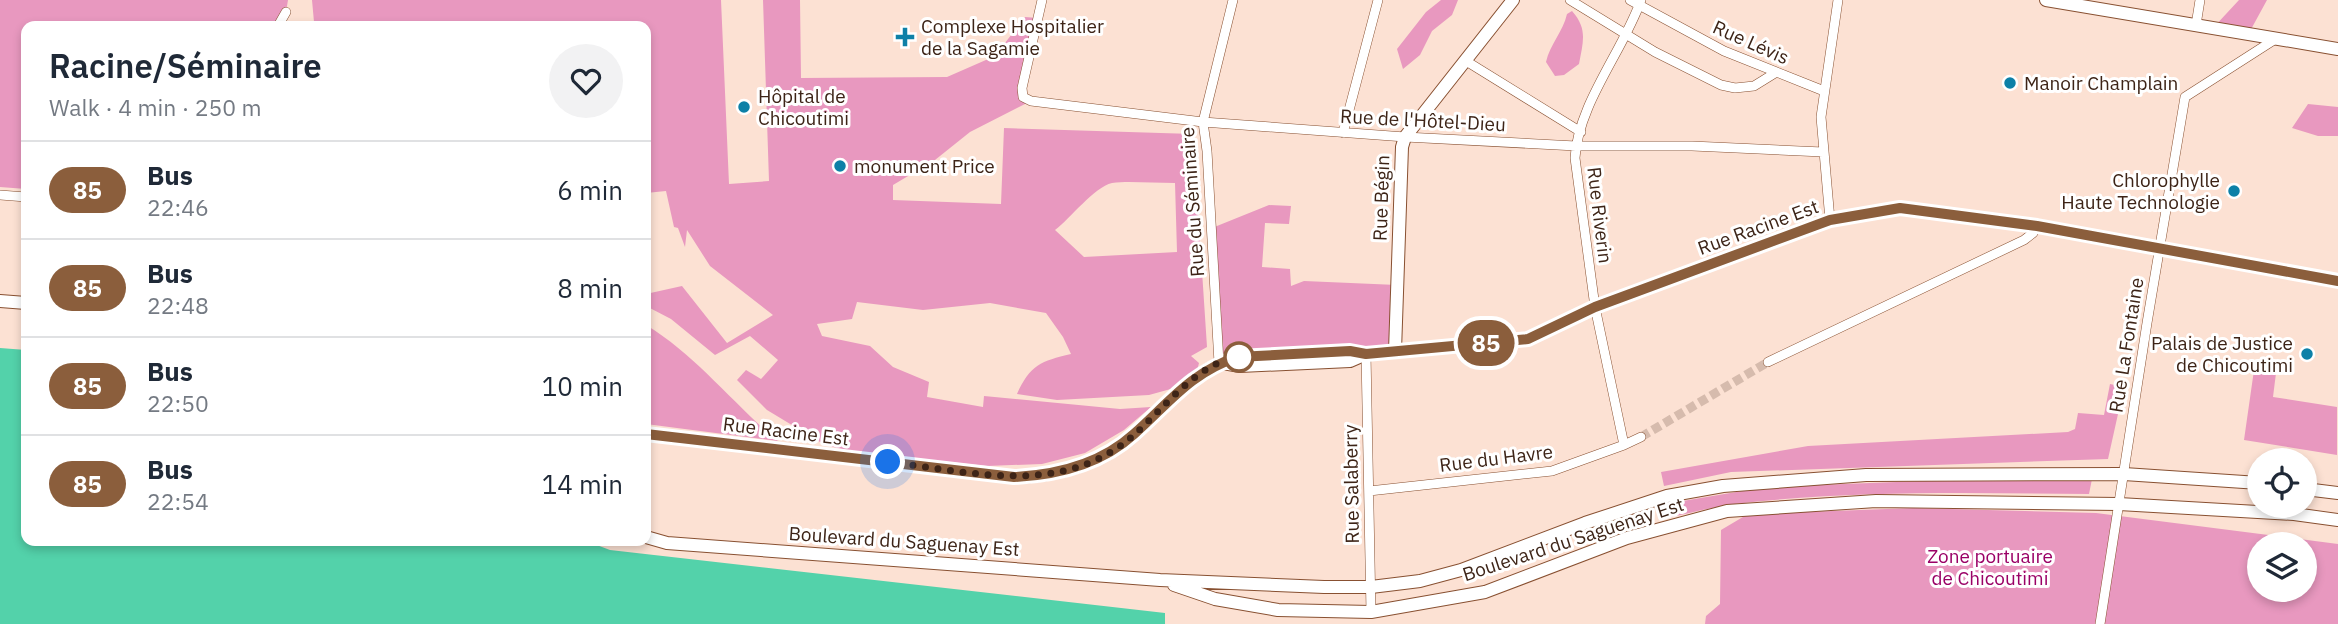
<!DOCTYPE html>
<html lang="en">
<head>
<meta charset="utf-8">
<style>
  body { margin:0; font-family:"IBM Plex Sans",sans-serif; background:#f2f2f3; color:#1f2937; height:100vh; display:flex; flex-direction:column; font-size:26px; white-space:nowrap }
  * { box-sizing:border-box; margin:0 }
  p { font-size:23px; color:#747a83 }
  .icon { flex:none; width:38px; height:38px; fill:none; stroke:currentColor; stroke-width:2; stroke-linecap:round; stroke-linejoin:round }
  .map { position:relative; flex:1; overflow:hidden }
  .panel { position:absolute; left:21px; top:21px; width:630px; height:525px; display:flex; flex-direction:column; background:#fff; border-radius:14px; box-shadow:0 4px 10px #0003 }
  .panel>* { flex:none }
  .badge { padding:0 14px; border-radius:23px; font-size:24px; line-height:46px }
  .tools { position:absolute; left:2247px; top:448px; display:grid; gap:14px }
  .tools a { display:grid; place-items:center; width:70px; height:70px; border-radius:50%; background:#fff; box-shadow:0 4px 10px #0003; font-size:35px }
  .you { position:absolute; width:35px; height:35px; margin:-18px; border:5px solid #fff; border-radius:50%; background:#1a73e8; box-shadow:0 0 0 10px #1a73e833 }
  .map>.badge { position:absolute; translate:-50% -50%; box-shadow:0 0 0 4px #fff }
  .round { display:grid; place-items:center; flex:none; width:74px; height:74px; border-radius:37px; background:#f2f2f3 }
  .head { display:flex; align-items:center; justify-content:space-between; height:119px; padding:0 28px }
  h1 { font-size:33px; font-weight:600; line-height:52px }
  ul { padding:0; list-style:none }
  li { display:flex; align-items:center; gap:21px; height:98px; padding:0 28px; border-top:2px solid #e0e1e3 }
  li div { flex:1 }
  li b { display:block; font-size:26px }
  li em { font-style:normal }
  li .badge { min-width:77px; font-weight:700; text-align:center }
  .map>svg:first-child { display:block }
</style>
</head>
<body>
<div class="map">
<svg width="2338" height="624" viewBox="0 0 2338 624">
  <rect width="100%" height="100%" fill="#fce1d3"/>
  <path fill="#e898bf" fill-rule="evenodd" d="M0 0H288L286 12 278 26H26V189L0 187Z
    M312 0H721L729 184 769 181 763 0H800L801 78 947 77 995 56 1025 17 1038 18 1022 88 1031 101 970 132 935 160 893 185V200L1001 204 1004 128 1193 134 1207 347 1191 356 1199 363 1197 371 1178 387 1149 395 1057 400 1017 394C1030 365 1041 361 1071 354L1063 337 1046 313 990 303 923 310 857 302 852 319 817 324 822 336 870 346 893 367 929 382 927 397 983 407 984 396 1120 409 1151 407 1124 430 1085 453 1042 464 987 466 855 452 825 445 767 410 737 380 746 370 761 379 778 360 750 336 715 355 671 319 646 306V294L682 286 727 343 773 315 710 266 687 230 685 247 678 228 674 227 666 191 646 193V26H319L314 22ZM1129 182 1175 183 1177 252 1084 257 1055 230C1070 219 1094 187 1112 183 1117 182 1124 182 1129 182Z
    M1441 0H1458L1452 15 1432 31 1420 55 1403 69 1397 49 1426 12Z
    M2239 0H2267L2249 33 2213 28Z
    M1572 11C1588 29 1583 42 1579 64L1564 75 1555 76 1546 62C1550 44 1563 32 1567 14Z
    M2308 104 2338 107V136H2318L2292 128Z
    M1269 205 1291 206 1289 224 1265 223 1262 267 1290 269 1291 286 1304 281 1397 285 1395 351 1219 363 1212 228Z
    M646 325C697 356 732 403 778 441L646 424Z
    M2254 370 2276 373 2273 397 2337 407V455L2244 440Z
    M2110 384 2124 387 2108 459 1731 472 1664 486 1661 472 1808 446 2068 432 2075 429 2078 413 2104 415Z
    M1975 479H2092L2089 494C1972 493 1853 490 1735 504 1713 507 1690 513 1667 518L1665 504 1766 487Z
    M1914 508 2096 513 2338 544V624H1705L1706 616 1720 604 1721 530 1748 514ZM2259 544H2305V590H2259Z"/>
  <path fill="#53d2aa" d="M0 348 26 350V541H586L610 550 1165 613V624H0Z"/>
  <g fill="none" stroke-linecap="round" stroke-linejoin="round">
    <path stroke="#d6bbad" stroke-width="9" stroke-dasharray="9 4.5" stroke-linecap="butt" d="M1641 437 1768 362"/>
    <defs>
      <path id="street" d="M1042 0 1022 88 1023 97 1031 101 1203 122 1405 137 1576 146H1692L1823 152
        M1570 0 1655 52 1721 85 1735 88 1754 86 1775 73
        M1630 0 1724 51 1824 91
        M2196 25 2200 0
        M278 26 286 12
        M1466 61 1581 132
        M1343 133 1378 0
        M0 195 26 197
        M1830 220 1821 117 1838 0
        M1366 354 1371 612
        M1768 362 2024 240 2033 233 2037 226
        M1219 363 1207 151 1203 122 1233 0
        M1624 445 1595 307 1575 158C1578 104 1623 51 1641 0
        M1369 491 1552 471 1624 445 1641 437
        M2100 624 2147 323 2185 97 2277 38"/>
      <path id="secondary" d="M2046 0 2338 49
        M0 301 26 303
        M1395 351 1402 147 1405 137 1513 0
        M1223 363 1240 366 1350 361 1366 354
        M646 434 1014 477C1057 476 1101 464 1134 434 1169 402 1189 373 1237 357L1351 351 1366 354 1528 339 1595 307 1830 220 1900 208 2037 226 2338 281
        M2305 489 2338 493
        M646 537 667 543 1160 580 1324 587H1371L1420 581 1461 570 1585 523 1667 496 1723 486 1866 475 2124 474 2259 483
        M1174 585 1215 599 1278 610 1371 612 1485 592 1627 538 1727 511 1876 501 2119 504 2294 514 2338 520"/>
    </defs>
    <use href="#street" stroke="#885031" stroke-width="10"/>
    <use href="#secondary" stroke="#885031" stroke-width="14"/>
    <use href="#street" stroke="#fff" stroke-width="9"/>
    <use href="#secondary" stroke="#fff" stroke-width="12"/>
  </g>
  <g fill="none" stroke-linecap="round" stroke-linejoin="round">
    <defs>
      <path id="line" d="M646 434 1014 477C1057 475 1101 464 1134 434 1169 403 1190 373 1237 357L1350 351 1366 354 1528 339 1595 307 1830 220 1900 208 2037 226 2338 281"/>
    </defs>
    <use href="#line" stroke="#fff" stroke-width="16"/>
    <use href="#line" stroke="#8b5e3c" stroke-width="10"/>
    <path stroke="#3d2417" stroke-width="7" stroke-dasharray="0 12.6" d="M888 462C974 472 1062 498 1134 435 1163 409 1198 362 1239 357"/>
  </g>
  <g fill="#0d80a7" stroke="#fff" stroke-width="2.5">
    <path d="M901.5 26.5h7v7h7v7h-7v7h-7v-7h-7v-7h7z"/>
    <circle cx="2010" cy="83" r="7"/>
    <circle cx="744" cy="107" r="7"/>
    <circle cx="840" cy="166" r="7"/>
    <circle cx="2234" cy="191" r="7"/>
    <circle cx="2307" cy="354" r="7"/>
  </g>
  <circle fill="#fff" stroke="#8b5e3c" stroke-width="3.5" cx="1239" cy="357" r="14"/>
  <g text-anchor="middle" dominant-baseline="central" stroke-width="6" stroke-linejoin="round" paint-order="stroke">
    <g font-size="19" fill="#3d2417" stroke="#fff" text-anchor="start">
      <text x="921" y="26">Complexe Hospitalier<tspan x="921" dy="22">de la Sagamie</tspan></text>
      <text x="2024" y="83">Manoir Champlain</text>
      <text x="758" y="96">Hôpital de<tspan x="758" dy="22">Chicoutimi</tspan></text>
      <text x="854" y="166">monument Price</text>
      <text x="2220" y="180" text-anchor="end">Chlorophylle<tspan x="2220" dy="22">Haute Technologie</tspan></text>
      <text x="2293" y="343" text-anchor="end">Palais de Justice<tspan x="2293" dy="22">de Chicoutimi</tspan></text>
    </g>
    <g font-size="19" fill="#3d2417" stroke="#fff">
      <text transform="translate(1751 42) rotate(24)">Rue Lévis</text>
      <text transform="translate(1423 120) rotate(3)">Rue de l'Hôtel-Dieu</text>
      <text transform="translate(1381 198) rotate(-88)">Rue Bégin</text>
      <text transform="translate(1192 202) rotate(-94)">Rue du Séminaire</text>
      <text transform="translate(1600 215) rotate(83)">Rue Riverin</text>
      <text transform="translate(1758 227) rotate(-20)">Rue Racine Est</text>
      <text transform="translate(2126 345) rotate(-81)">Rue La Fontaine</text>
      <text transform="translate(786 431) rotate(7)">Rue Racine Est</text>
      <text transform="translate(1496 458) rotate(-7)">Rue du Havre</text>
      <text transform="translate(1351 484) rotate(-91)">Rue Salaberry</text>
      <text transform="translate(1573 539) rotate(-18)">Boulevard du Saguenay Est</text>
      <text transform="translate(904 541) rotate(4)">Boulevard du Saguenay Est</text>
    </g>
    <g font-size="19" fill="#9a0166" stroke="#fff">
      <text x="1990" y="556">Zone portuaire<tspan x="1990" dy="22">de Chicoutimi</tspan></text>
    </g>
  </g>
</svg>
<div class="tools">
<a><svg class="icon" aria-label="locate" viewBox="0 0 24 24"><circle cx="12" cy="12" r="6"/><path d="M12 2v4M12 18v4M2 12h4M18 12h4"/></svg></a>
<a><svg class="icon" aria-label="layers" viewBox="0 0 24 24"><path d="M12 4l9 5-9 5-9-5zM3 14l9 5 9-5"/></svg></a>
</div>
<div class="you" style="left:888px;top:462px"></div>
<b class="badge" style="left:1486px;top:343px;background:#8b5e3c;color:#fff">85</b>
<section class="panel">
<div class="head"><div><h1>Racine/Séminaire</h1><p>Walk · 4 min · 250 m</p></div><a class="round"><svg class="icon" aria-label="heart" viewBox="0 0 24 24"><path d="M12 20l-8-8c-3-5 5-10 8-4 3-6 11-1 8 4z"/></svg></a></div>
<ul>
<li><span class="badge" style="background:#8b5e3c;color:#fff">85</span><div><b>Bus</b><p>22:46</p></div><em>6 min</em></li>
<li><span class="badge" style="background:#8b5e3c;color:#fff">85</span><div><b>Bus</b><p>22:48</p></div><em>8 min</em></li>
<li><span class="badge" style="background:#8b5e3c;color:#fff">85</span><div><b>Bus</b><p>22:50</p></div><em>10 min</em></li>
<li><span class="badge" style="background:#8b5e3c;color:#fff">85</span><div><b>Bus</b><p>22:54</p></div><em>14 min</em></li>
</ul>
</section>
</div>
</body>
</html>
